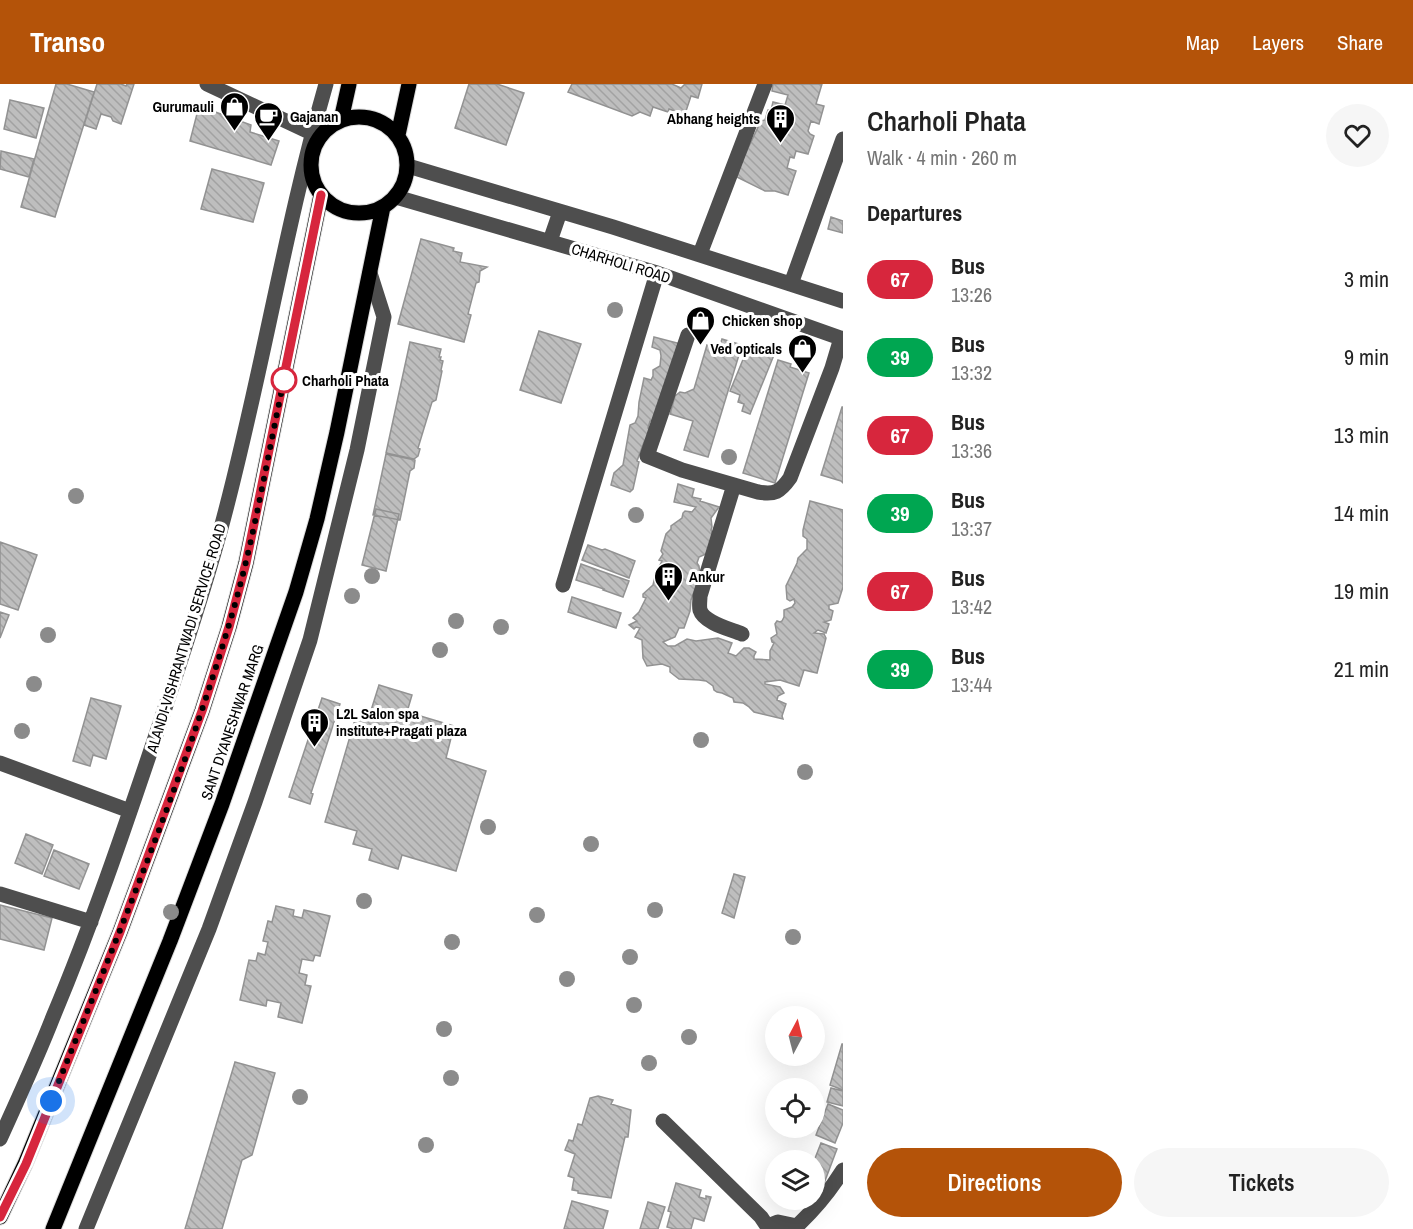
<!DOCTYPE html>
<html lang="en">
<head>
<meta charset="utf-8">
<style>
  body { margin:0; font-family:"Archivo Narrow",sans-serif; background:#f6f6f6; color:#222; height:100vh; display:flex; flex-direction:column; font-size:22px; white-space:nowrap }
  * { box-sizing:border-box; margin:0 }
  p { font-size:20px; color:#767676 }
  .icon { flex:none; width:33px; height:33px; fill:none; stroke:currentColor; stroke-width:2; stroke-linecap:round; stroke-linejoin:round }
  .map { position:relative; flex:1; overflow:hidden }
  .details { display:flex; flex-direction:column; background:#fff; width:570px }
  .details>* { flex:none }
  .badge { padding:0 12px; border-radius:20px; font-size:21px; line-height:39px }
  .needle { width:39px; rotate:7deg }
  .fabs { position:absolute; left:765px; top:922px; display:grid; gap:12px }
  .fabs a { display:grid; place-items:center; width:60px; height:60px; border-radius:50%; background:#fff; box-shadow:0 6px 24px #0002; font-size:30px }
  .you { position:absolute; width:30px; height:30px; margin:-15px; border:4px solid #fff; border-radius:50%; background:#1a73e8; box-shadow:0 0 0 9px #1a73e833 }
  .map>.badge { position:absolute; translate:-50% -50%; box-shadow:0 0 0 3px #fff }
  h2 { padding:0 24px; font-size:22px; line-height:54px }
  .round { display:grid; place-items:center; flex:none; width:63px; height:63px; border-radius:32px; background:#f6f6f6 }
  .headline { display:flex; align-items:center; justify-content:space-between; height:102px; padding:0 24px }
  h1 { font-size:28px; font-weight:600; line-height:45px }
  .action { display:flex; gap:12px; margin-top:auto; padding:12px 24px }
  .action a { flex:1; height:69px; border-radius:36px; background:#b45309; color:#fff; font-size:24px; font-weight:600; line-height:69px; text-align:center }
  .action a+a { background:#f6f6f6; color:#222 }
  ul { padding:0; list-style:none }
  li { display:flex; align-items:center; gap:18px; height:78px; padding:0 24px }
  li div { flex:1 }
  li b { display:block; font-size:22px }
  li em { font-style:normal }
  li .badge { min-width:66px; font-weight:700; text-align:center }
  header { display:flex; align-items:center; gap:36px; box-sizing:border-box; height:84px; padding:0 30px; background:#b45309; color:#fff }
  header strong { font-size:28px }
  nav { display:flex; gap:33px; margin-inline-start:auto; font-size:21px }
  main { display:flex; flex:1; min-height:0 }
  .map>svg:first-child { display:block }
</style>
</head>
<body>
<header>
<strong>Transo</strong>
<nav><a>Map</a><a>Layers</a><a>Share</a></nav>
</header>
<main>
<div class="map">
<svg width="843" height="1145" viewBox="0 0 843 1145">
  <defs>
    <pattern id="building-back-hatch" width="6" height="6" patternUnits="userSpaceOnUse" patternTransform="scale(1.5)"><rect width="6" height="6" fill="#bebebe"/><path d="M-1 5l2 2M0 0l6 6M5-1l2 2" fill="none" stroke="#a2a2a2"/></pattern>
  </defs>
  <rect width="100%" height="100%" fill="#fff"/>
  <path fill="url(#building-back-hatch)" stroke="#929292" stroke-width="1.5" d="M56 0H67L94 8 55 133 21 123Z
    M97 0H121L126 2 127 0H134L121 40 113 37 111 33 101 30 96 45 84 41Z
    M469 0H497L524 9 506 61 455 44Z
    M572 0H672L681 4 685 0H702L698 14 691 12 683 36 692 40 682 36 684 30 669 25 668 28 653 23 650 32 640 28 632 32 568 8Z
    M773 0H822L816 20 824 22 819 40 811 37 808 47 810 50 814 52 808 70 796 67 794 74 790 73 787 84 796 87 788 111 775 107H765L737 93 741 79 761 37 765 36 768 26H771L773 18 785 21 788 11 772 7Z
    M10 16 44 24 36 54 4 45Z
    M199 22 251 41 250 48 279 57 271 81 190 57Z
    M1 67 34 75 29 93 0 85Z
    M212 85 264 99 253 138 201 125Z
    M831 133 843 137V149L828 145Z
    M421 155 454 164 453 167 462 169 460 178 487 183 480 187 479 198 476 199 468 230 471 231 464 258 398 240Z
    M539 247 581 260 561 319 520 306Z
    M654 253 681 260 654 336 650 337 648 344 652 345 644 358 637 377 639 378 633 405 630 408 611 401 614 389 623 381 630 341 635 339 638 332 639 318 644 294 651 296 653 292V286L660 282 661 272 660 266 652 263Z
    M722 255 742 261 708 373 684 366 693 337 670 330 675 312 680 308 685 309 694 305 707 261 719 264Z
    M410 258 441 265 439 273H441L440 276 443 277 441 286 442 287 436 316 432 318 418 364 420 365 418 372 414 375 386 369Z
    M749 261 774 271 750 330 742 327 744 320 738 318 740 311 730 307Z
    M778 276 791 280 790 283 809 289 775 399 743 389Z
    M842 323H843V399L841 397 821 391Z
    M386 370 415 376 414 384 410 387 400 436 373 431Z
    M678 400 694 405 692 413 701 415 700 417 719 423 711 434 712 443 711 446 713 451 706 470 699 473 697 479 699 482 700 492 691 516 690 527 684 544H679L675 553 663 558 668 562H675L687 555 696 557 718 554 732 559 728 569 736 572 744 564H749L756 568 754 572V575L770 576V567L774 559 772 558 771 554 777 550 775 540 777 537 780 538 782 537 784 533V526L792 523 795 519 794 515 790 517 787 515 786 502 797 479 798 474 807 465V455L803 452V446L810 417 843 426V503L838 519 829 521V525L833 527 831 536 824 538 829 540 826 549 818 546 814 549 824 550 826 554 817 589 804 586 799 602 780 596 765 598V600L780 603 784 609 778 612 777 616 786 620 782 632 783 635 754 628 749 623 743 619 734 618 733 614 722 609 717 608 714 606 713 602 706 597 699 596 679 595 670 588V583L662 580 647 582 643 574 642 556 635 553 640 544 636 543 634 545 629 541 637 537 633 534 639 528 646 514 643 513V510L653 501 656 489 662 477 659 476 663 470 661 467 666 450 671 445V442L682 434 683 429 685 427 692 428 696 423 674 418Z
    M376 425 399 430 386 487 362 481Z
    M0 458 37 471 18 526 0 520Z
    M588 461 602 466 605 465 635 477 629 494 582 476Z
    M581 480 629 497 623 513 603 506 604 505 576 496Z
    M572 513 621 529 616 544 568 528Z
    M0 528 9 531 0 554Z
    M379 601 412 611 407 628 454 642 446 674 486 687 456 787 402 771 398 785 369 776 372 765 353 760 357 747 325 738 356 632 368 636Z
    M91 614 121 622 106 675 93 671 90 682 73 677Z
    M322 614 340 620 311 709 313 710 310 720 289 713Z
    M26 750 53 761 42 790 15 779Z
    M54 766 89 780 79 805 44 792Z
    M734 790 745 793 734 834 722 829Z
    M0 821 52 834 44 866 0 855Z
    M276 822 294 826 293 832 302 834 304 826 330 832 320 872 315 871 313 877 302 875 299 889 307 891 305 901 311 902 302 939 278 933 281 919 267 916 266 922 240 916 249 876 256 877 258 869 265 871 268 858 263 857 268 837 272 838Z
    M842 960H843V1006L830 1001Z
    M235 978 275 989 252 1071 242 1076 222 1145H185Z
    M831 1004 843 1007V1022L827 1018Z
    M598 1012 613 1016 611 1020 631 1026 628 1053H625L611 1114 578 1109V1107L572 1106 574 1094 568 1092 575 1070 565 1066 569 1056 573 1057 578 1040 582 1041 590 1014Z
    M828 1020 843 1026V1039L835 1059 816 1051Z
    M821 1059 837 1065 823 1102 814 1099V1077Z
    M676 1099 701 1106 699 1113 706 1115V1112L711 1113 704 1137 694 1134 691 1145H674L667 1143 671 1128 668 1127Z
    M572 1117 608 1127 603 1145H564Z
    M648 1118 665 1123 658 1145H640Z"/>
  <g fill="none" stroke-linecap="round" stroke-linejoin="round">
    <defs>
      <path id="major" d="M311 81a48 48 0 1 1 96 0a48 48 0 1 1-96 0Z
        M341 36 349 0
        M398 51 409 0
        M0 1133 25 1080 120 848 202 627 229 543 246 479 321 111
        M53 1145 170 857 222 720 296 508 317 435 337 348 383 123"/>
    </defs>
    <use href="#major" stroke="#dbdbdb" stroke-width="17"/>
    <path stroke="#4e4e4e" stroke-width="15" d="M207 0 320 53
      M408 82 613 143 843 217
      M396 113 657 189 843 255
      M550 157 560 128
      M700 170 765 0
      M791 200 843 55
      M688 251 647 372 682 386 758 408C775 411 780 408 790 394L832 284 841 254
      M734 401 700 512C700 516 699 522 700 526 704 539 730 545 742 550
      M563 501 657 189
      M0 679 130 727
      M0 810 91 838
      M663 1037 761 1133 769 1145
      M0 1055C18 1015 37 974 53 933 92 840 124 746 156 651 179 582 202 514 221 444 261 297 284 146 326 0
      M768 1142 778 1138 797 1142C815 1125 830 1107 843 1086
      M86 1145 209 845 255 718 310 556 357 366 384 233 370 189"/>
    <use href="#major" stroke="#000" stroke-width="15"/>
  </g>
  <g fill="#8b8b8b">
    <circle cx="615" cy="226" r="8"/>
    <circle cx="729" cy="373" r="8"/>
    <circle cx="76" cy="412" r="8"/>
    <circle cx="636" cy="431" r="8"/>
    <circle cx="372" cy="492" r="8"/>
    <circle cx="352" cy="512" r="8"/>
    <circle cx="456" cy="537" r="8"/>
    <circle cx="501" cy="543" r="8"/>
    <circle cx="48" cy="551" r="8"/>
    <circle cx="440" cy="566" r="8"/>
    <circle cx="34" cy="600" r="8"/>
    <circle cx="22" cy="647" r="8"/>
    <circle cx="701" cy="656" r="8"/>
    <circle cx="805" cy="688" r="8"/>
    <circle cx="488" cy="743" r="8"/>
    <circle cx="591" cy="760" r="8"/>
    <circle cx="364" cy="817" r="8"/>
    <circle cx="655" cy="826" r="8"/>
    <circle cx="171" cy="828" r="8"/>
    <circle cx="537" cy="831" r="8"/>
    <circle cx="793" cy="853" r="8"/>
    <circle cx="452" cy="858" r="8"/>
    <circle cx="630" cy="873" r="8"/>
    <circle cx="567" cy="895" r="8"/>
    <circle cx="634" cy="921" r="8"/>
    <circle cx="444" cy="945" r="8"/>
    <circle cx="689" cy="953" r="8"/>
    <circle cx="649" cy="979" r="8"/>
    <circle cx="451" cy="994" r="8"/>
    <circle cx="300" cy="1013" r="8"/>
    <circle cx="426" cy="1061" r="8"/>
  </g>
  <g fill="none" stroke-linecap="round" stroke-linejoin="round">
    <defs>
      <path id="line" d="M0 1133 26 1080 120 848 202 627 229 543 246 479 321 111"/>
    </defs>
    <use href="#line" stroke="#fff" stroke-width="14"/>
    <use href="#line" stroke="#d7263d" stroke-width="9"/>
    <path stroke="#000" stroke-width="6" stroke-dasharray="0 10.8" d="M51 1017C114 861 180 705 228 544 253 463 266 379 284 296"/>
  </g>
  <defs>
    <symbol id="shop-pin" viewBox="-11 -11 22 30"><path d="M0 17L-7.5 6A9.5 9.5 0 1 1 7.5 6Z" fill="#000" stroke="#fff"/><path d="M-5-2.5h2.3a2.7 3.5 0 0 1 5.4 0H5L5.5 6h-11ZM-1.5-2.5h3a1.5 2.3 0 0 0-3 0Z" fill="#fff"/></symbol>
    <symbol id="cafe-pin" viewBox="-11 -11 22 30"><path d="M0 17L-7.5 6A9.5 9.5 0 1 1 7.5 6Z" fill="#000" stroke="#fff"/><path d="M-5.5-4.5H6V0H3Q3 3.5 0 3.5H-2.5Q-5.5 3.5-5.5 0ZM3-3.2v2h1.7v-2ZM-6 4.5H4V6H-6Z" fill="#fff"/></symbol>
    <symbol id="building-pin" viewBox="-11 -11 22 30"><path d="M0 17L-7.5 6A9.5 9.5 0 1 1 7.5 6Z" fill="#000" stroke="#fff"/><path d="M-4-6H4V6H1V3H-1V6H-4ZM-2.5-4.3h1.7v1.8h-1.7ZM.8-4.3h1.7v1.8H.8ZM-2.5-1h1.7V.8h-1.7ZM.8-1h1.7V.8H.8Z" fill="#fff"/></symbol>
  </defs>
  <g fill-rule="evenodd">
    <use href="#shop-pin" x="218" y="6" width="33" height="45"/>
    <use href="#cafe-pin" x="252" y="16" width="33" height="45"/>
    <use href="#building-pin" x="764" y="18" width="33" height="45"/>
    <use href="#shop-pin" x="684" y="220" width="33" height="45"/>
    <use href="#shop-pin" x="786" y="248" width="33" height="45"/>
    <use href="#building-pin" x="652" y="476" width="33" height="45"/>
    <use href="#building-pin" x="298" y="622" width="33" height="45"/>
  </g>
  <circle fill="#fff" stroke="#d7263d" stroke-width="3" cx="284" cy="296" r="12"/>
  <g text-anchor="middle" dominant-baseline="central" stroke-width="6" stroke-linejoin="round" paint-order="stroke">
    <g font-size="15" font-weight="bold" fill="#000" stroke="#fff" text-anchor="start">
      <text x="214" y="22" text-anchor="end">Gurumauli</text>
      <text x="290" y="32">Gajanan</text>
      <text x="760" y="34" text-anchor="end">Abhang heights</text>
      <text x="722" y="236">Chicken shop</text>
      <text x="782" y="264" text-anchor="end">Ved opticals</text>
      <text x="689" y="492">Ankur</text>
      <text x="336" y="629">L2L Salon spa<tspan x="336" dy="17">institute+Pragati plaza</tspan></text>
    </g>
    <g font-size="15" fill="#000" stroke="#fff">
      <text transform="translate(621 179) rotate(17)">CHARHOLI ROAD</text>
      <text transform="translate(186 554) rotate(-73)">ALANDI-VISHRANTWADI SERVICE ROAD</text>
      <text transform="translate(232 638) rotate(-71)">SANT DYANESHWAR MARG</text>
    </g>
    <g font-size="15" font-weight="bold" fill="#000" stroke="#fff" text-anchor="start">
      <text x="302" y="296">Charholi Phata</text>
    </g>
  </g>
</svg>
<div class="fabs">
<a><svg class="needle" viewBox="-14 -14 28 28"><path d="M0-13l5 13h-10z" fill="#e53935"/><path d="M0 13l5-13h-10z" fill="#767676"/></svg></a>
<a><svg class="icon" aria-label="locate" viewBox="0 0 24 24"><circle cx="12" cy="12" r="6"/><path d="M12 2v4M12 18v4M2 12h4M18 12h4"/></svg></a>
<a><svg class="icon" aria-label="layers" viewBox="0 0 24 24"><path d="M12 4l9 5-9 5-9-5zM3 14l9 5 9-5"/></svg></a>
</div>
<div class="you" style="left:51px;top:1017px"></div>
</div>
<section class="details">
<div class="headline"><div><h1>Charholi Phata</h1><p>Walk · 4 min · 260 m</p></div><a class="round"><svg class="icon" aria-label="heart" viewBox="0 0 24 24"><path d="M12 20l-8-8c-3-5 5-10 8-4 3-6 11-1 8 4z"/></svg></a></div>
<h2>Departures</h2>
<ul>
<li><span class="badge" style="background:#d7263d;color:#fff">67</span><div><b>Bus</b><p>13:26</p></div><em>3 min</em></li>
<li><span class="badge" style="background:#00a651;color:#fff">39</span><div><b>Bus</b><p>13:32</p></div><em>9 min</em></li>
<li><span class="badge" style="background:#d7263d;color:#fff">67</span><div><b>Bus</b><p>13:36</p></div><em>13 min</em></li>
<li><span class="badge" style="background:#00a651;color:#fff">39</span><div><b>Bus</b><p>13:37</p></div><em>14 min</em></li>
<li><span class="badge" style="background:#d7263d;color:#fff">67</span><div><b>Bus</b><p>13:42</p></div><em>19 min</em></li>
<li><span class="badge" style="background:#00a651;color:#fff">39</span><div><b>Bus</b><p>13:44</p></div><em>21 min</em></li>
</ul>
<div class="action"><a>Directions</a><a>Tickets</a></div>
</section>
</main>
</body>
</html>
